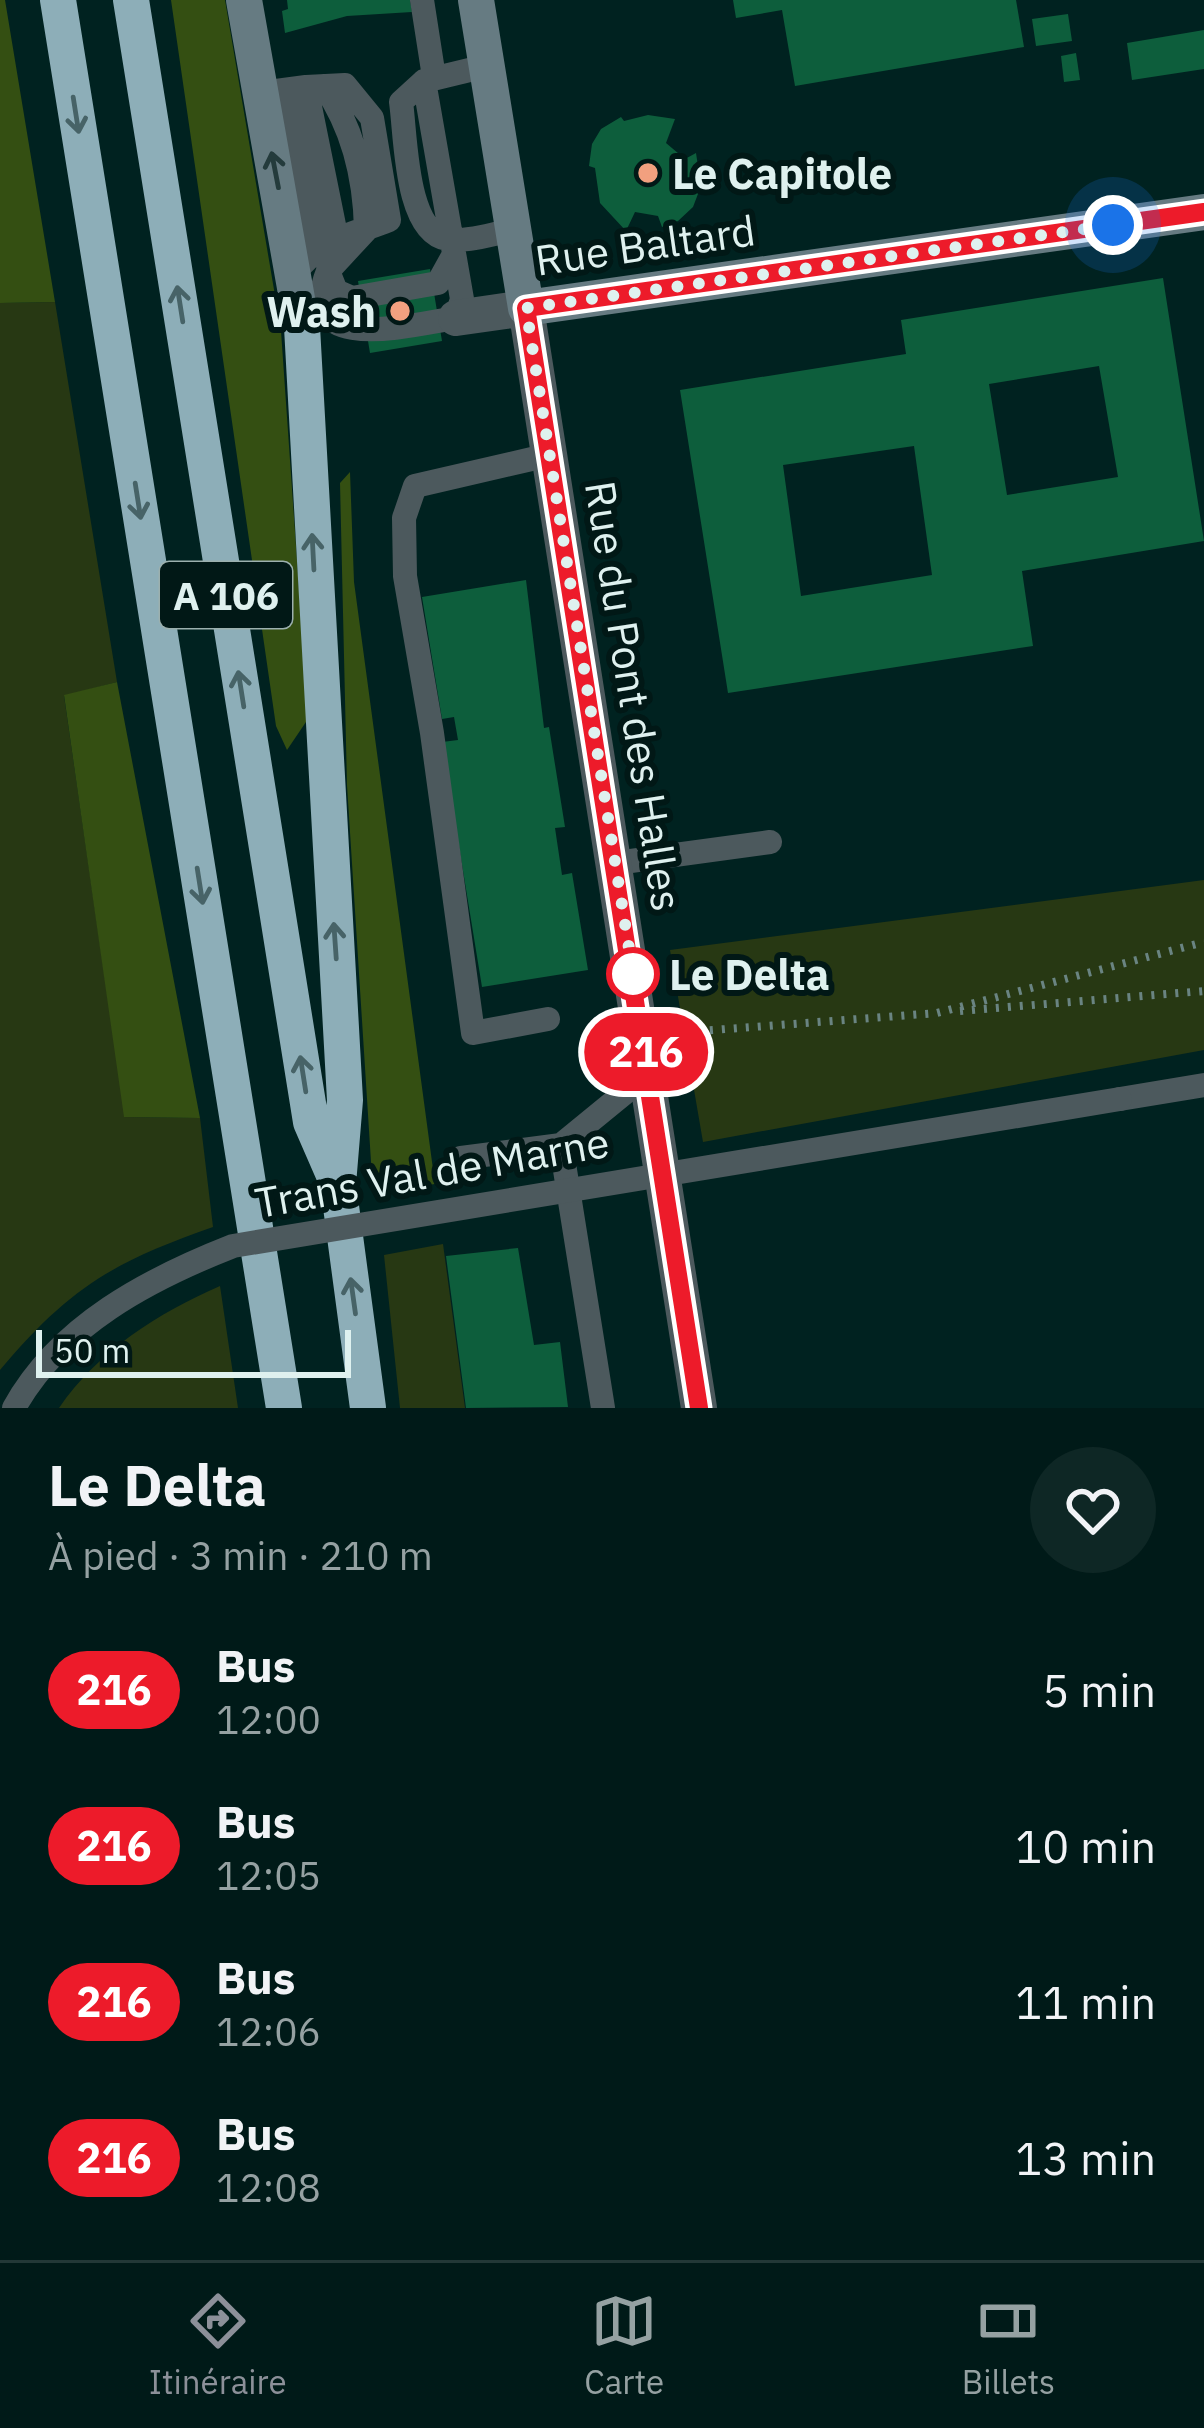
<!DOCTYPE html>
<html lang="fr">
<head>
<meta charset="utf-8">
<style>
  body { margin:0; font-family:"IBM Plex Sans",sans-serif; background:#0e2725; color:#f1f3f6; height:100vh; display:flex; flex-direction:column; font-size:45px; white-space:nowrap }
  * { box-sizing:border-box; margin:0 }
  p { font-size:39px; color:#95a1a2 }
  .icon { flex:none; width:66px; height:66px; fill:none; stroke:currentColor; stroke-width:2; stroke-linecap:round; stroke-linejoin:round }
  .map { position:relative; height:1408px; overflow:hidden }
  .drawer { display:flex; flex-direction:column; background:#001a18; flex:1 }
  .drawer>* { flex:none }
  .badge { padding:0 24px; border-radius:39px; font-size:42px; line-height:78px }
  .scale { position:absolute; left:36px; bottom:30px; width:315px; box-sizing:border-box; padding-left:12px; border:6px solid #dff1ef; border-top:0; font-size:33px; line-height:42px; white-space:nowrap; color:#dff1ef; -webkit-text-stroke:9px #011816; paint-order:stroke }
  .you { position:absolute; width:60px; height:60px; margin:-30px; border:9px solid #fff; border-radius:50%; background:#1a73e8; box-shadow:0 0 0 18px #1a73e833 }
  .map>.badge { position:absolute; translate:-50% -50%; box-shadow:0 0 0 6px #fff }
  .round { display:grid; place-items:center; flex:none; width:126px; height:126px; border-radius:63px; background:#0e2725 }
  .overview { display:flex; align-items:center; justify-content:space-between; height:204px; padding:0 48px }
  h1 { font-size:57px; font-weight:700; line-height:90px }
  ul { padding:0; list-style:none }
  li { display:flex; align-items:center; gap:36px; height:156px; padding:0 48px }
  li div { flex:1 }
  li b { display:block; font-size:45px }
  li em { font-style:normal }
  li .badge { min-width:132px; font-weight:700; text-align:center }
  .menu { display:flex; justify-content:space-around; align-items:center; height:168px; border-top:3px solid #223837; background:#001a18; font-size:33px; color:#95a1a2 }
  .menu a { display:grid; justify-items:center; gap:6px }
  .menu .on { color:#8c9099 }
  .map>svg:first-child { display:block }
</style>
</head>
<body>
<div class="map">
<svg width="1204" height="1408" viewBox="0 0 1204 1408">
  <rect width="100%" height="100%" fill="#002220"/>
  <path fill="#273813" d="M55 302 117 682 64 696 125 1117 200 1118 213 1227C113 1262 69 1288 0 1370V303Z
    M1204 880V1050L703 1142 670 950Z
    M443 1244 465 1408H400L384 1255Z
    M220 1286 238 1408H59C98 1351 158 1313 220 1286Z"/>
  <path fill="#344f12" d="M0 0H5L55 302 0 303Z
    M171 0H225L281 331 308 719 287 750 276 726Z
    M350 472 354 582 435 1184 373 1193 347 785 340 483Z
    M117 682 200 1118 124 1117 64 695Z"/>
  <path fill="#0d5e3c" fill-rule="evenodd" d="M287 0H410L412 12 347 16 285 33 282 11 288 9Z
    M733 0H1016L1024 47 795 86 782 10 736 18Z
    M1068 14 1072 41 1036 46 1032 19Z
    M1204 30V69L1132 80 1127 43Z
    M1076 53 1080 80 1064 82 1061 56Z
    M648 115 675 119 666 143 685 159 696 153 701 186 693 207 678 221 662 227 658 216 635 212 626 231 600 203 595 168 589 166 592 144 601 129 621 117 624 121Z
    M430 269 442 341 370 353 358 281Z
    M1163 278 1204 541 1022 571 1033 646 728 693 680 390 906 354 901 320ZM1099 366 1118 477 1007 495 989 384ZM914 446 932 575 801 596 783 465Z
    M526 580 544 728 549 727 565 827 555 828 562 875 572 873 588 970 482 987 442 742 458 740 454 717 442 719 422 597Z
    M518 1248 534 1345 560 1342 568 1407 466 1408 446 1256Z"/>
  <g fill="none" stroke-linecap="round" stroke-linejoin="round">
    <path stroke="#6a8482" stroke-width="8" stroke-dasharray="3 9" stroke-linecap="butt" d="M960 1011 1204 991
      M674 1033 937 1013 1204 942"/>
    <path stroke="#4c595d" stroke-width="24" d="M422 0 434 77
      M486 66 424 81 401 102C406 136 405 232 447 239 467 243 494 233 514 230
      M324 86C353 128 365 178 366 230L328 271 336 291 352 298 438 283 453 256
      M289 90 314 234 311 252
      M261 93 306 87 336 235
      M328 271C293 357 415 324 456 318L462 299 424 81
      M294 274C321 238 349 236 389 220L372 118 345 85 306 87
      M616 863 770 842
      M548 1019 473 1033 432 733 405 576 404 518 415 486 549 455
      M1120 1099 1204 1085
      M461 1158 561 1145
      M603 1408 561 1145 649 1073"/>
    <path stroke="#4c595d" stroke-width="36" d="M456 318 526 308 699 1408"/>
    <path stroke="#667b82" stroke-width="36" d="M244 0 302 327
      M476 0 526 308 1204 212"/>
    <path stroke="#8daeb8" stroke-width="36" d="M58 0 284 1408
      M131 0 311 1122 338 1184
      M302 327 345 1100 338 1184 368 1408"/>
    <path stroke="#4c595d" stroke-width="24" d="M14 1408C60 1325 149 1279 233 1246L1120 1099"/>
  </g>
  <defs><path id="oneway-shaft" d="M-6 0H5M1.5-3L5.5 0L1.5 3" fill="none" stroke-width="1.6" stroke-linecap="round" stroke-linejoin="round" transform="scale(3)"/></defs>
  <g stroke="#476367">
    <use href="#oneway-shaft" transform="translate(76 115) rotate(81)"/>
    <use href="#oneway-shaft" transform="translate(180 304) rotate(-99)"/>
    <use href="#oneway-shaft" transform="translate(138 501) rotate(81)"/>
    <use href="#oneway-shaft" transform="translate(313 552) rotate(-93)"/>
    <use href="#oneway-shaft" transform="translate(241 689) rotate(-99)"/>
    <use href="#oneway-shaft" transform="translate(200 886) rotate(81)"/>
    <use href="#oneway-shaft" transform="translate(335 941) rotate(-94)"/>
    <use href="#oneway-shaft" transform="translate(303 1074) rotate(-99)"/>
    <use href="#oneway-shaft" transform="translate(353 1296) rotate(-98)"/>
  </g>
  <use stroke="#243b3c" href="#oneway-shaft" transform="translate(275 170) rotate(-101)"/>
  <g fill="none" stroke-linecap="round" stroke-linejoin="round">
    <defs>
      <path id="line" d="M699 1408 526 308 1204 212"/>
    </defs>
    <use href="#line" stroke="#fff" stroke-width="27"/>
    <use href="#line" stroke="#ed1b2a" stroke-width="18"/>
    <path stroke="#dff1ef" stroke-width="12" stroke-dasharray="0 21.6" d="M633 974 636 992 526 308 1113 225"/>
  </g>
  <g fill="#f2a07f" stroke="#011816" stroke-width="4.5">
    <circle cx="648" cy="173" r="12"/>
    <circle cx="400" cy="311" r="12"/>
  </g>
  <circle fill="#fff" stroke="#ed1b2a" stroke-width="6" cx="633" cy="974" r="24"/>
  <g text-anchor="middle" dominant-baseline="central" stroke-width="12" stroke-linejoin="round" paint-order="stroke">
    <rect fill="#011816" stroke="#9cb0ae" stroke-width="3" x="160" y="562" width="132" height="66" rx="9"/>
    <g font-size="39" font-weight="bold" fill="#dff1ef">
      <text x="226" y="595">A 106</text>
    </g>
    <g font-size="42" font-weight="bold" fill="#dff1ef" stroke="#011816" text-anchor="start">
      <text x="672" y="173">Le Capitole</text>
      <text x="376" y="311" text-anchor="end">Wash</text>
    </g>
    <g font-size="42" fill="#dff1ef" stroke="#011816">
      <text transform="translate(645 245) rotate(-8)">Rue Baltard</text>
      <text transform="translate(634 696) rotate(81)">Rue du Pont des Halles</text>
      <text transform="translate(432 1172) rotate(-10)">Trans Val de Marne</text>
    </g>
    <g font-size="42" font-weight="bold" fill="#dff1ef" stroke="#011816" text-anchor="start">
      <text x="669" y="974">Le Delta</text>
    </g>
  </g>
</svg>
<div class="scale">50 m</div>
<div class="you" style="left:1113px;top:225px"></div>
<b class="badge" style="left:646px;top:1052px;background:#ed1b2a;color:#fff">216</b>
</div>
<section class="drawer">
<div class="overview"><div><h1>Le Delta</h1><p>À pied · 3 min · 210 m</p></div><a class="round"><svg class="icon" aria-label="heart" viewBox="0 0 24 24"><path d="M12 20l-8-8c-3-5 5-10 8-4 3-6 11-1 8 4z"/></svg></a></div>
<ul>
<li><span class="badge" style="background:#ed1b2a;color:#fff">216</span><div><b>Bus</b><p>12:00</p></div><em>5 min</em></li>
<li><span class="badge" style="background:#ed1b2a;color:#fff">216</span><div><b>Bus</b><p>12:05</p></div><em>10 min</em></li>
<li><span class="badge" style="background:#ed1b2a;color:#fff">216</span><div><b>Bus</b><p>12:06</p></div><em>11 min</em></li>
<li><span class="badge" style="background:#ed1b2a;color:#fff">216</span><div><b>Bus</b><p>12:08</p></div><em>13 min</em></li>
</ul>
</section>
<nav class="menu">
<a class="on"><svg class="icon" aria-label="directions" viewBox="0 0 24 24"><path d="M12 3l9 9-9 9-9-9zM9 14v-3h6M13 9l2 2-2 2"/></svg>Itinéraire</a>
<a><svg class="icon" aria-label="map" viewBox="0 0 24 24"><path d="M3 6l6-2 6 2 6-2v14l-6 2-6-2-6 2zM9 4v14M15 6v14"/></svg>Carte</a>
<a><svg class="icon" aria-label="tickets" viewBox="0 0 24 24"><path d="M3 7h18v10H3zM15 7v10"/></svg>Billets</a>
</nav>
</body>
</html>
